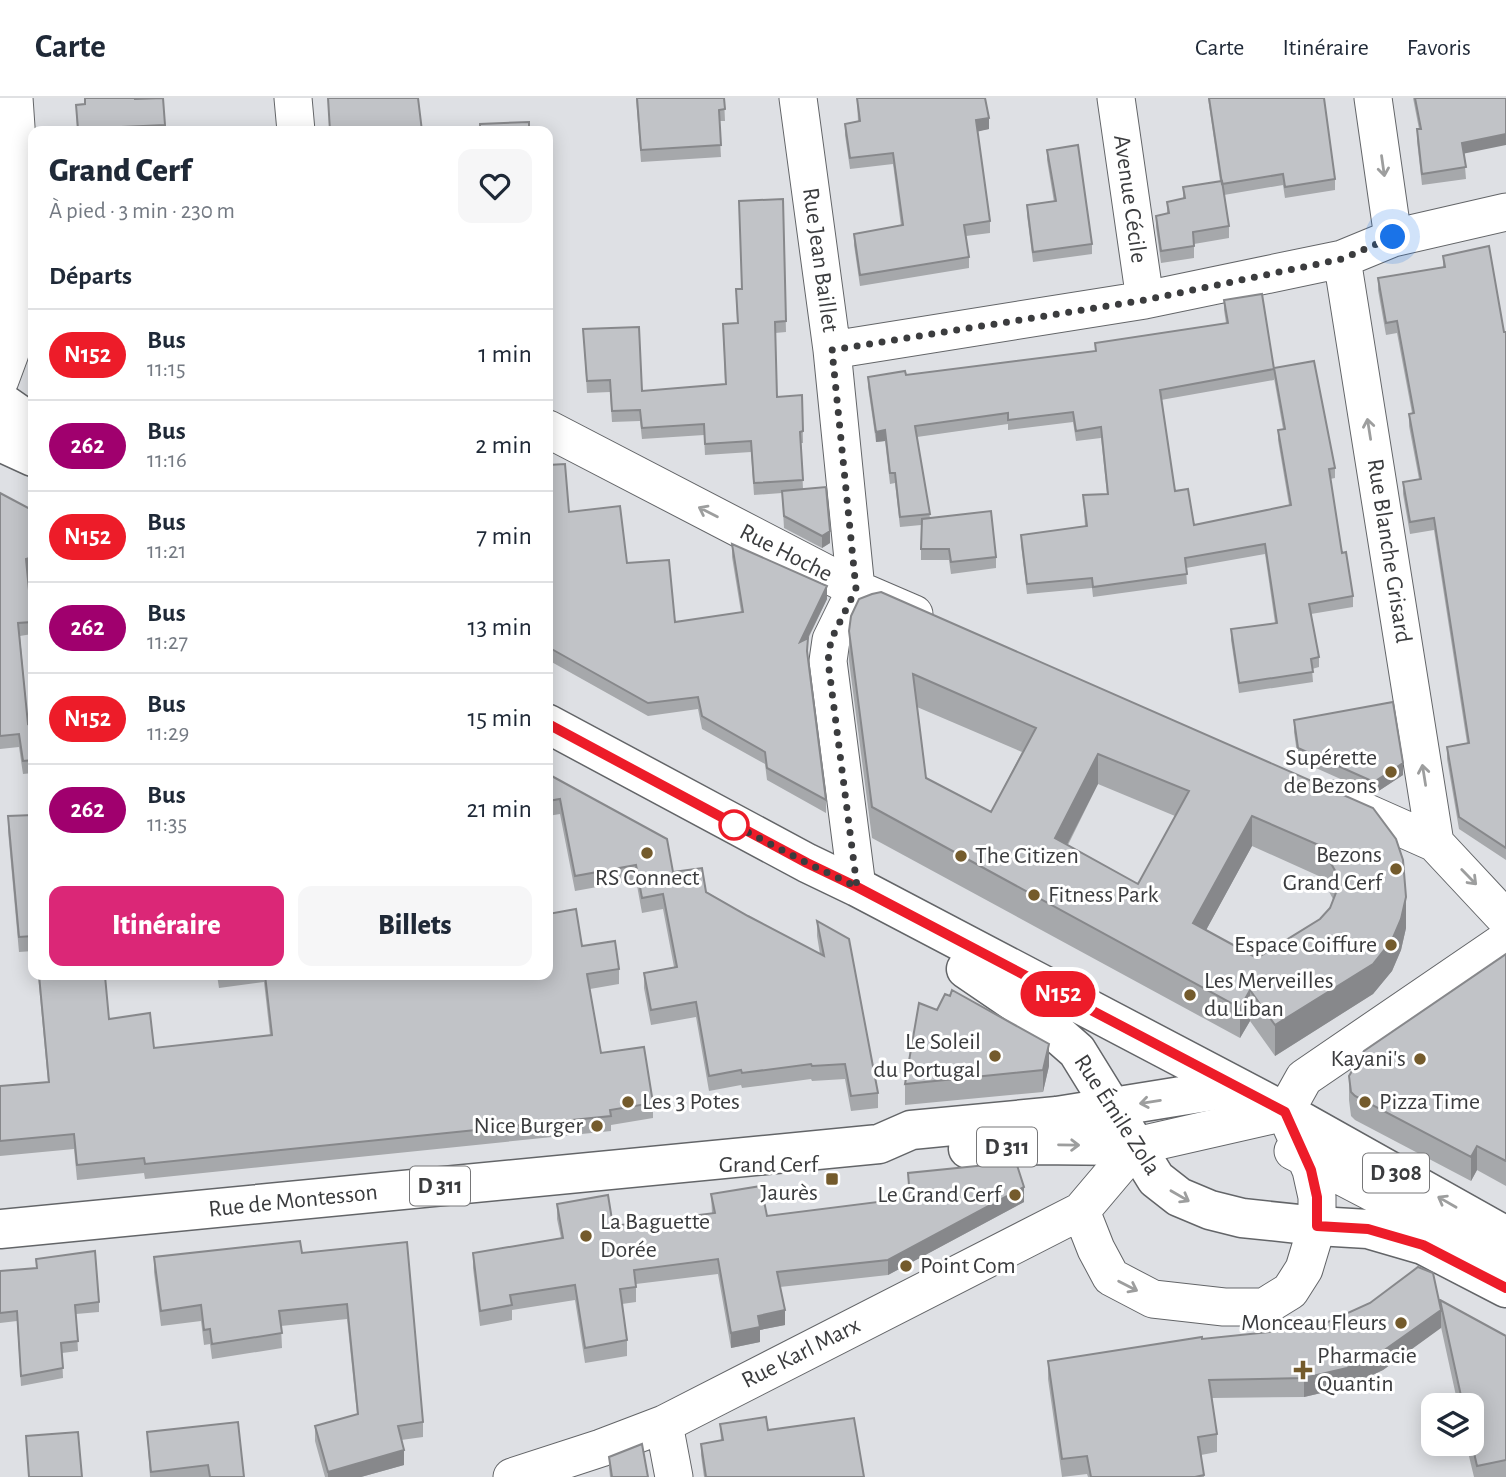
<!DOCTYPE html>
<html lang="fr">
<head>
<meta charset="utf-8">
<style>
  body { margin:0; font-family:"Alegreya Sans",sans-serif; background:#f6f6f7; color:#1f2937; height:100vh; display:flex; flex-direction:column; font-size:26px; white-space:nowrap }
  * { box-sizing:border-box; margin:0 }
  p { font-size:23px; color:#747a83 }
  .icon { flex:none; width:38px; height:38px; fill:none; stroke:currentColor; stroke-width:2; stroke-linecap:round; stroke-linejoin:round }
  .map { position:relative; flex:1; overflow:hidden }
  .drawer { position:absolute; left:28px; top:28px; width:525px; height:854px; display:flex; flex-direction:column; background:#fff; border-radius:14px; box-shadow:0 4px 18px #0003 }
  .drawer>* { flex:none }
  .badge { padding:0 14px; border-radius:23px; font-size:24px; line-height:46px }
  .fabs { position:absolute; left:1421px; top:1295px; display:grid; gap:14px }
  .fabs a { display:grid; place-items:center; width:63px; height:63px; border-radius:14px; background:#fff; box-shadow:0 4px 18px #0003; font-size:35px }
  .you { position:absolute; width:35px; height:35px; margin:-18px; border:5px solid #fff; border-radius:50%; background:#1a73e8; box-shadow:0 0 0 10px #1a73e833 }
  .map>.badge { position:absolute; translate:-50% -50%; box-shadow:0 0 0 4px #fff }
  h2 { padding:0 21px; font-size:26px; line-height:63px }
  .round { display:grid; place-items:center; flex:none; width:74px; height:74px; border-radius:14px; background:#f6f6f7 }
  .headline { display:flex; align-items:center; justify-content:space-between; height:119px; padding:0 21px }
  h1 { font-size:33px; font-weight:800; line-height:52px }
  .button { display:flex; gap:14px; margin-top:auto; padding:14px 21px }
  .button a { flex:1; height:80px; border-radius:14px; background:#db2777; color:#fff; font-size:28px; font-weight:800; line-height:80px; text-align:center }
  .button a+a { background:#f6f6f7; color:#1f2937 }
  ul { padding:0; list-style:none }
  li { display:flex; align-items:center; gap:21px; height:91px; padding:0 21px; border-top:2px solid #e0e1e3 }
  li div { flex:1 }
  li b { display:block; font-size:26px }
  li em { font-style:normal }
  li .badge { min-width:77px; font-weight:700; text-align:center }
  header { display:flex; align-items:center; gap:42px; box-sizing:border-box; height:98px; padding:0 35px; background:#fff; border-bottom:2px solid #e0e1e3 }
  header strong { font-size:33px }
  nav { display:flex; gap:38px; margin-inline-start:auto; font-size:24px }
  .map>svg:first-child { display:block }
</style>
</head>
<body>
<header>
<strong>Carte</strong>
<nav><a>Carte</a><a>Itinéraire</a><a>Favoris</a></nav>
</header>
<div class="map">
<svg width="1506" height="1379" viewBox="0 0 1506 1379">
  <rect width="100%" height="100%" fill="#dee0e4"/>
  <g fill="none" stroke-linecap="round" stroke-linejoin="round">
    <defs>
      <path id="minor" d="M293 0 296 33
        M798 0 832 252 856 491
        M1116 0 1145 202
        M1373 0 1393 140
        M1342 161 1435 745
        M832 252 1145 202 1342 161 1393 140 1506 114
        M0 282 10 255 18 58 14 0
        M548 331 856 491 914 516
        M856 491 831 542 828 563 857 789
        M1336 701 1435 745 1506 821
        M1285 1014 1304 980 1506 842
        M1293 1053 1506 1164
        M1081 1113 1096 1151 1111 1179 1153 1201 1224 1209H1264L1290 1193 1304 1171 1317 1128V1099L1311 1072 1285 1014
        M664 1326 674 1379
        M512 1379 601 1350 664 1326 1081 1113 1136 1048 1285 1014"/>
      <path id="major" d="M0 303 33 326
        M0 344 33 359
        M548 626 807 765 857 789 1285 1014 1506 1138
        M966 871 1045 925 1077 953 1156 1081 1179 1099 1210 1112 1242 1120 1317 1128 1368 1131 1423 1147 1506 1190
        M968 1051 1032 1047 1136 1048
        M0 1131 879 1046 911 1032 1057 1018 1237 989"/>
    </defs>
    <use href="#minor" stroke="#636568" stroke-width="39"/>
    <use href="#major" stroke="#636568" stroke-width="41"/>
    <use href="#minor" stroke="#fff" stroke-width="37"/>
    <use href="#major" stroke="#fff" stroke-width="38"/>
  </g>
  <path fill="#a6a8ab" fill-rule="evenodd" d="M84 0H135V1L165 27V33H77L76 7 84 6Z
    M636 0H724L725 23H719L721 59 641 64Z
    M857 0 989 31 977 33 990 123V135L966 138 969 159V170L860 188 854 147V136L901 128 893 66 850 71 845 37V26L858 24Z
    M1208 0H1324L1335 81V92L1285 100 1283 87 1224 97 1229 128V140L1194 146V160L1161 165 1156 129V118L1167 116V104L1183 101V89L1220 83Z
    M1413 0H1506L1464 56 1466 81 1422 87 1417 43V31H1419Z
    M1047 52 1092 146V156L1033 164 1027 117V107L1054 104 1047 62Z
    M783 101 786 234 775 235 777 299 802 297 803 345H801L803 391 830 445 822 450 784 430 782 395 754 397 751 354 705 357 704 337 642 341 640 323 612 324 610 294 587 295 583 231 642 293 725 286 723 226 737 225 736 191H742Z
    M1443 158 1504 234H1506V762L1459 731 1447 661V649L1467 645 1434 432 1410 436 1403 396V384L1419 381 1409 328V316L1412 315 1397 235 1386 237 1378 192V180L1443 169Z
    M1224 202 1274 271V282L1161 302 1175 393 1194 427 1289 407 1278 342V332L1283 331 1274 280V270L1335 370V380L1330 381 1342 455 1353 498V509L1311 516 1319 559V569L1312 571 1313 584 1239 595 1231 542V531L1275 525 1265 456 1186 470 1187 486 1093 499 1092 490 1027 496 1021 447V437L1085 428 1083 397 1107 396 1101 340 1076 343 1073 324 1008 332V326L917 339 930 420 996 459V470L951 476 949 462H921V427L900 429 895 385 890 386 885 343 876 344 868 289V279L906 277 1095 253V245L1226 225 1224 212Z
    M548 367 569 414 627 465 675 524 741 514 732 459V446L827 501 808 541V558L826 702V715L767 682 765 666 702 631 698 611 648 618 548 562Z
    M0 395 33 472 27 473 32 524V536L20 538 28 626 33 625V675L23 676 19 649 0 651Z
    M849 533 1373 710 1406 830 1401 852 1392 873 1373 896 1275 958 1250 923 1240 940 872 740 849 563ZM917 609 1022 654 991 714 926 680ZM1098 686 1175 718 1138 786 1068 747ZM1252 748 1321 779 1333 801 1330 810 1320 821 1257 860 1206 832Z
    M1294 622 1403 677 1374 696 1298 662 1294 634Z
    M548 676 673 774 748 818 820 856 817 838V823L878 995V1010L851 1013 845 981 812 983 811 981 742 990 741 987 709 993 696 919 651 927 644 890V875L674 869 663 811 642 815 636 782 575 793 560 716 548 718Z
    M33 717V858V853L19 854 8 733V718Z
    M582 848 619 871V886L590 891 601 955 653 1005V1020L611 1027V1033L145 1081 144 1075 77 1082 74 1051 0 1058V988L48 984 38 877H72V880L109 921 154 950 270 937 264 884 219 890 217 877H548Z
    M1506 856V1088L1477 1072 1471 1083 1355 1022 1351 1018 1349 1002V978Z
    M937 912 1049 968 1043 994 905 1007V986Z
    M908 1075 1024 1104 888 1177 780 1189 785 1227 760 1232V1244L731 1250 718 1176 636 1186V1204L622 1206 627 1242V1258L585 1265 575 1202 512 1212V1222L480 1228 473 1170V1155L561 1140 557 1121V1106L613 1128 712 1116 711 1096 767 1118 909 1100Z
    M407 1144 423 1324V1339L401 1342 404 1367 361 1379H325L315 1343V1328L357 1316 347 1221 281 1228 282 1250 212 1261 210 1246 204 1247 201 1223 161 1228 154 1174V1159L302 1155Z
    M36 1161 99 1204V1214L76 1216 78 1253 62 1255 63 1280 21 1288 17 1223 0 1225V1173L36 1170Z
    M1440 1202 1506 1238V1379H1474L1466 1346H1472V1307H1458L1441 1229 1383 1272 1347 1289 1304 1299 1212 1300 1217 1336V1354L1201 1357 1204 1379H1088L1087 1376 1062 1379 1048 1281V1263L1202 1241 1317 1229 1440 1208Z
    M720 1326 768 1332 864 1379H704L701 1357V1346L721 1343Z
    M147 1334 244 1379H150Z
    M609 1359 648 1379H610L609 1370Z"/>
  <path fill="#87888b" d="M989 20V31L976 34V22Z
    M1506 36V47L1462 56V45Z
    M885 332V343L876 344V334Z
    M830 433V445L822 450V438Z
    M33 459V472L26 473V461Z
    M827 488V501L800 556V544Z
    M1098 656V686L1055 770V740Z
    M1403 665V677L1374 696V684Z
    M1252 718V748L1193 856V825Z
    M1406 799V830L1401 852 1392 873 1373 896 1275 958V927Z
    M1250 892V923L1240 940V910Z
    M1049 946V968L1043 994V972Z
    M1477 1048V1072L1471 1083V1059Z
    M1024 1089V1104L888 1177V1162Z
    M785 1212V1227L760 1232V1244L731 1250V1235L758 1218Z
    M1441 1212V1230L1383 1272 1347 1289 1304 1299V1280Z
    M404 1352V1367L361 1379H328V1374Z"/>
  <path fill="#c1c3c7" stroke="#87888b" stroke-width="2" fill-rule="evenodd" d="M85 0H135V1L163 0 165 27 78 31 76 7 85 6Z
    M328 0H418L422 33H330Z
    M637 0H724L725 11 719 12 721 47 641 52Z
    M857 0H985L989 20 976 22 990 123 964 127 969 159 860 177 854 136 903 127 893 55 850 60 845 26 860 23Z
    M1209 0H1324L1335 81 1285 89 1283 76 1222 86Z
    M1415 0H1506V36L1462 45 1466 69 1422 76 1417 31H1421Z
    M529 24V33H480V26Z
    M1078 47 1092 146 1033 154 1027 107 1056 103 1047 52Z
    M1222 83 1229 128 1193 134 1194 148 1161 153 1156 118 1169 115 1167 104 1185 100 1183 89Z
    M783 101 786 223 775 224 777 299 802 297 803 333 800 334 803 382 754 385 751 343 705 346 704 326 642 330 640 312 612 313 610 282 587 283 583 231 639 229 642 293 726 286 723 226 738 225 736 191H742L739 103Z
    M1489 148 1504 234H1506V750L1459 719 1447 649 1469 645 1434 420 1410 424 1403 384 1421 381 1409 316 1414 315 1397 223 1386 225 1378 180 1445 169 1443 158Z
    M1262 196 1274 271 1160 292 1175 393 1188 391 1194 427 1291 407 1278 332 1285 331 1274 270 1314 263 1335 370 1329 371 1342 455 1346 454 1353 498 1309 506 1319 559 1311 561 1313 574 1239 585 1231 531 1277 525 1265 446 1185 460 1187 476 1093 489 1092 480 1027 486 1021 437 1087 428 1083 397 1108 396 1101 329 1076 333 1073 314 1008 322V315L915 328 930 416 900 419 895 375H890L885 332 876 334 868 279 905 273 906 277 1096 253 1095 245 1228 225 1224 202Z
    M565 366 569 414 620 408 627 465 669 462 675 524 743 514 732 446 827 488 800 544 808 540 807 553 826 702 767 670 765 654 702 618 698 599 648 605 548 549V367Z
    M826 389 830 433 822 438 784 418 782 393Z
    M0 395 30 411 33 405V459L26 461 32 524 18 525 28 626 33 625V662L23 663 19 636 0 638Z
    M991 413 996 459 951 464 949 451H921L922 421Z
    M881 494 1373 710 1396 741 1403 762 1406 799 1401 821 1392 842 1373 866 1275 927 1250 892 1240 910 872 709 849 533 851 518 859 501 872 496ZM913 576 1036 630 991 714 926 680ZM1098 656 1189 693 1138 786 1055 740ZM1252 718 1321 748 1337 776V792L1330 810 1320 821 1257 860 1193 825Z
    M1393 604 1403 665 1374 684 1298 650 1294 622Z
    M548 676 667 741 673 774 702 770 706 794 748 818 824 858 817 823 849 841 878 995 851 998 845 966 812 968 811 966 742 975 741 972 709 978 696 904 651 912 644 875 677 869 663 796 642 800 636 767 575 778 560 701 548 703Z
    M33 717V843V838L19 839 8 718Z
    M576 811 582 848 615 843 619 871 587 876 601 955 644 949 653 1005 610 1012 611 1018 145 1066 144 1060 77 1067 74 1036 0 1043V988L49 984 39 877H72V880L105 878 109 921 150 915 154 950 272 937 265 877H548V816Z
    M1506 856V1063L1477 1048 1471 1059 1355 998 1351 994 1349 978 1364 953Z
    M952 892 1049 946 1043 972 905 986 919 905 937 912 945 896 950 898Z
    M1016 1064 1024 1089 888 1162 777 1174 785 1212 758 1218 760 1229 731 1235 718 1161 634 1172 636 1189 620 1191 627 1242 585 1250 575 1187 510 1197 512 1207 480 1213 473 1155 563 1140 557 1106 608 1097 613 1128 715 1115 711 1096 761 1088 767 1118 910 1100 908 1075Z
    M300 1143 302 1155 407 1144 423 1324 398 1328 404 1352 328 1374 315 1328 358 1316 347 1206 279 1213 282 1235 212 1246 210 1231 204 1232 201 1207 161 1213 154 1159Z
    M95 1153 99 1204 75 1207 78 1243 61 1245 63 1270 21 1278 17 1213 0 1215V1173L37 1170 36 1161Z
    M1418 1169 1433 1175 1441 1212 1383 1253 1347 1270 1304 1280 1209 1282 1217 1336 1198 1339 1204 1377 1195 1379H1091L1087 1358 1062 1361 1048 1263 1202 1239V1241L1317 1229 1370 1205Z
    M1440 1202 1506 1238V1362L1477 1368 1472 1346V1307H1463Z
    M766 1319 768 1332 854 1320 864 1379H706L701 1346 723 1342 720 1326Z
    M238 1324 244 1379H210L208 1367 151 1374 147 1334Z
    M78 1334 82 1379H29L26 1338Z
    M642 1346 648 1379H612L609 1359Z"/>
  <defs><path id="oneway-shaft" d="M-6 0H5M1.5-3L5.5 0L1.5 3" fill="none" stroke-width="1.6" stroke-linecap="round" stroke-linejoin="round" transform="scale(1.75)"/></defs>
  <g stroke="#9d9e9e">
    <use href="#oneway-shaft" transform="translate(1383 68) rotate(82)"/>
    <use href="#oneway-shaft" transform="translate(1369 331) rotate(-99)"/>
    <use href="#oneway-shaft" transform="translate(708 414) rotate(-153)"/>
    <use href="#oneway-shaft" transform="translate(1424 677) rotate(-99)"/>
    <use href="#oneway-shaft" transform="translate(1469 779) rotate(46)"/>
    <use href="#oneway-shaft" transform="translate(1150 1004) rotate(171)"/>
    <use href="#oneway-shaft" transform="translate(1069 1047) rotate(1)"/>
    <use href="#oneway-shaft" transform="translate(1180 1098) rotate(30)"/>
    <use href="#oneway-shaft" transform="translate(1447 1104) rotate(-150)"/>
    <use href="#oneway-shaft" transform="translate(1128 1188) rotate(27)"/>
  </g>
  <g fill="none" stroke-linecap="round" stroke-linejoin="round">
    <defs>
      <path id="line" d="M548 626 807 765 857 789 1285 1014 1311 1072 1317 1099V1128L1368 1131 1423 1147 1506 1190"/>
    </defs>
    <use href="#line" stroke="#fff" stroke-width="16"/>
    <use href="#line" stroke="#ed1c29" stroke-width="10"/>
    <path stroke="#3b3c3e" stroke-width="7" stroke-dasharray="0 12.6" d="M734 727 730 725 807 765 857 789 828 563 831 542 856 491 832 252 1145 202 1342 161 1393 139"/>
  </g>
  <g fill="#745b2c" stroke="#fff" stroke-width="2.5">
    <circle cx="1391" cy="674" r="7"/>
    <circle cx="647" cy="755" r="7"/>
    <circle cx="961" cy="758" r="7"/>
    <circle cx="1396" cy="771" r="7"/>
    <circle cx="1034" cy="797" r="7"/>
    <circle cx="1391" cy="847" r="7"/>
    <circle cx="1190" cy="897" r="7"/>
    <circle cx="995" cy="958" r="7"/>
    <circle cx="1420" cy="961" r="7"/>
    <circle cx="628" cy="1004" r="7"/>
    <circle cx="1365" cy="1004" r="7"/>
    <circle cx="597" cy="1028" r="7"/>
    <rect x="825" y="1074" width="14" height="14" rx="3.5"/>
    <circle cx="1015" cy="1097" r="7"/>
    <circle cx="586" cy="1138" r="7"/>
    <circle cx="906" cy="1168" r="7"/>
    <circle cx="1401" cy="1225" r="7"/>
    <path d="M1299.5 1261.5h7v7h7v7h-7v7h-7v-7h-7v-7h7z"/>
  </g>
  <circle fill="#fff" stroke="#ed1c29" stroke-width="3.5" cx="734" cy="727" r="14"/>
  <g text-anchor="middle" dominant-baseline="central" stroke-width="6" stroke-linejoin="round" paint-order="stroke">
    <g fill="#fff" stroke="#767678" stroke-width="2">
      <rect x="977" y="1029.5" width="60" height="39" rx="5"/>
      <rect x="1363" y="1055.5" width="66" height="39" rx="5"/>
      <rect x="410" y="1068.5" width="60" height="39" rx="5"/>
    </g>
    <g font-size="23" font-weight="bold" fill="#3b3c3e">
      <text x="1007" y="1049">D 311</text>
      <text x="1396" y="1075">D 308</text>
      <text x="440" y="1088">D 311</text>
    </g>
    <g font-size="24" fill="#3b3c3e" stroke="#fff">
      <text transform="translate(1130 101) rotate(82)">Avenue Cécile</text>
      <text transform="translate(820 162) rotate(82)">Rue Jean Baillet</text>
      <text transform="translate(1389 453) rotate(81)">Rue Blanche Grisard</text>
      <text transform="translate(786 455) rotate(27)">Rue Hoche</text>
      <text transform="translate(1117 1017) rotate(57)">Rue Émile Zola</text>
      <text transform="translate(293 1103) rotate(-6)">Rue de Montesson</text>
      <text transform="translate(801 1255) rotate(-27)">Rue Karl Marx</text>
    </g>
    <g font-size="24" fill="#3b3c3e" stroke="#fff" text-anchor="end">
      <text x="1377" y="660">Supérette<tspan x="1377" dy="28">de Bezons</tspan></text>
      <text x="1382" y="757">Bezons<tspan x="1382" dy="28">Grand Cerf</tspan></text>
      <text x="975" y="758" text-anchor="start">The Citizen</text>
      <text x="647" y="780" text-anchor="middle">RS Connect</text>
      <text x="1048" y="797" text-anchor="start">Fitness Park</text>
      <text x="1377" y="847">Espace Coiffure</text>
      <text x="1204" y="883" text-anchor="start">Les Merveilles<tspan x="1204" dy="28">du Liban</tspan></text>
      <text x="981" y="944">Le Soleil<tspan x="981" dy="28">du Portugal</tspan></text>
      <text x="1406" y="961">Kayani's</text>
      <text x="642" y="1004" text-anchor="start">Les 3 Potes</text>
      <text x="1379" y="1004" text-anchor="start">Pizza Time</text>
      <text x="583" y="1028">Nice Burger</text>
      <text x="818" y="1067">Grand Cerf<tspan x="818" dy="28">Jaurès</tspan></text>
      <text x="1001" y="1097">Le Grand Cerf</text>
      <text x="600" y="1124" text-anchor="start">La Baguette<tspan x="600" dy="28">Dorée</tspan></text>
      <text x="920" y="1168" text-anchor="start">Point Com</text>
      <text x="1387" y="1225">Monceau Fleurs</text>
      <text x="1317" y="1258" text-anchor="start">Pharmacie<tspan x="1317" dy="28">Quantin</tspan></text>
    </g>
  </g>
</svg>
<div class="fabs">
<a><svg class="icon" aria-label="layers" viewBox="0 0 24 24"><path d="M12 4l9 5-9 5-9-5zM3 14l9 5 9-5"/></svg></a>
</div>
<div class="you" style="left:1393px;top:139px"></div>
<b class="badge" style="left:1058px;top:896px;background:#ed1c29;color:#fff">N152</b>
<section class="drawer">
<div class="headline"><div><h1>Grand Cerf</h1><p>À pied · 3 min · 230 m</p></div><a class="round"><svg class="icon" aria-label="heart" viewBox="0 0 24 24"><path d="M12 20l-8-8c-3-5 5-10 8-4 3-6 11-1 8 4z"/></svg></a></div>
<h2>Départs</h2>
<ul>
<li><span class="badge" style="background:#ed1c29;color:#fff">N152</span><div><b>Bus</b><p>11:15</p></div><em>1 min</em></li>
<li><span class="badge" style="background:#a0006e;color:#fff">262</span><div><b>Bus</b><p>11:16</p></div><em>2 min</em></li>
<li><span class="badge" style="background:#ed1c29;color:#fff">N152</span><div><b>Bus</b><p>11:21</p></div><em>7 min</em></li>
<li><span class="badge" style="background:#a0006e;color:#fff">262</span><div><b>Bus</b><p>11:27</p></div><em>13 min</em></li>
<li><span class="badge" style="background:#ed1c29;color:#fff">N152</span><div><b>Bus</b><p>11:29</p></div><em>15 min</em></li>
<li><span class="badge" style="background:#a0006e;color:#fff">262</span><div><b>Bus</b><p>11:35</p></div><em>21 min</em></li>
</ul>
<div class="button"><a>Itinéraire</a><a>Billets</a></div>
</section>
</div>
</body>
</html>
